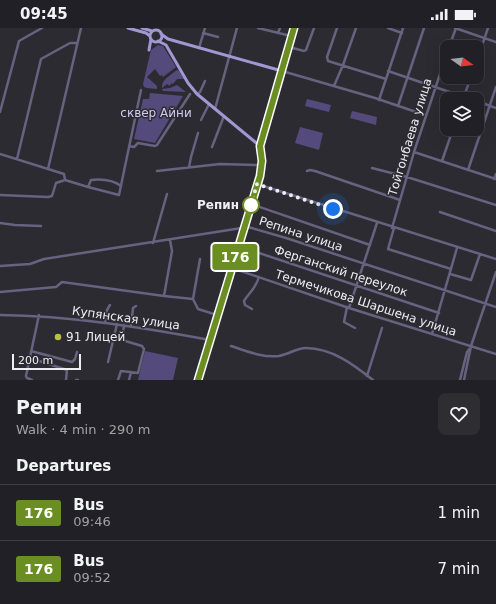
<!DOCTYPE html>
<html lang="en">
<head>
<meta charset="utf-8">
<style>
  body { margin:0; font-family:"DejaVu Sans",sans-serif; background:#2d2d32; color:#f1f3f6; height:100vh; display:flex; flex-direction:column; font-size:15px; white-space:nowrap }
  * { box-sizing:border-box; margin:0 }
  p { font-size:13px; color:#a2a3a7 }
  .icon { flex:none; width:22px; height:22px; fill:none; stroke:currentColor; stroke-width:2; stroke-linecap:round; stroke-linejoin:round }
  .map { position:relative; height:352px; overflow:hidden }
  .sheet { display:flex; flex-direction:column; background:#212026; flex:1 }
  .sheet>* { flex:none }
  .badge { padding:0 8px; border-radius:3px; font-size:14px; line-height:26px }
  .needle { width:26px; rotate:104deg }
  .fabs { position:absolute; left:440px; top:12px; display:grid; gap:8px }
  .fabs a { display:grid; place-items:center; width:44px; height:44px; border-radius:8px; background:#212026; box-shadow:0 4px 16px #0002,0 0 0 1px #3e3e43; font-size:20px }
  .scale { position:absolute; left:12px; bottom:10px; width:69px; box-sizing:border-box; padding-left:4px; border:2px solid #eeedf2; border-top:0; font-size:11px; line-height:14px; white-space:nowrap; color:#eeedf2; -webkit-text-stroke:3px #2c2b32; paint-order:stroke }
  .you { position:absolute; width:20px; height:20px; margin:-10px; border:3px solid #fff; border-radius:50%; background:#1a73e8; box-shadow:0 0 0 6px #1a73e833 }
  .map>.badge { position:absolute; translate:-50% -50%; box-shadow:0 0 0 2px #fff }
  h2 { padding:0 16px; font-size:15px; line-height:36px }
  .round { display:grid; place-items:center; flex:none; width:42px; height:42px; border-radius:8px; background:#2d2d32 }
  .headline { display:flex; align-items:center; justify-content:space-between; height:68px; padding:0 16px }
  h1 { font-size:19px; font-weight:800; line-height:30px }
  ul { padding:0; list-style:none }
  li { display:flex; align-items:center; gap:12px; height:56px; padding:0 16px; border-top:1px solid #3e3e43 }
  li div { flex:1 }
  li b { display:block; font-size:15px }
  li em { font-style:normal }
  li .badge { min-width:44px; font-weight:700; text-align:center }
  .status { display:flex; justify-content:space-between; align-items:center; height:28px; padding:0 20px; background:#212026; direction:ltr }
  .status svg { height:11px; fill:currentColor }
  .map>svg:first-child { display:block }
</style>
</head>
<body>
<div class="status"><b>09:45</b><svg viewBox="0 0 49 12"><path d="M0 12V9h3v3zM5 12V6h3v6zM10 12V3h3v9zM15 12V0h3v12zM26 1h20v11H26zM47 4h2v5h-2z"/></svg></div>
<div class="map">
<svg width="496" height="352" viewBox="0 0 496 352">
  <rect width="100%" height="100%" fill="#2c2b32"/>
  <path fill="#544b7c" d="M158 17 163 18 176 39 163 49 162 47 160 48 155 41 147 49 157 58V61L147 60 144 59 143 56 151 22Z
    M177 42 179 43 184 51H177L173 56 172 55 170 57V58L167 56 162 60C161 52 171 47 177 42Z
    M177 57 186 64 163 63 162 61 170 60Z
    M150 65 183 68 155 115 134 111 143 71H149Z
    M307 71 331 77 329 84 305 78Z
    M352 83 377 89 376 97 350 90Z
    M300 99 323 105 319 122 295 115Z
    M145 323 178 330 173 352H138Z"/>
  <g fill="none" stroke-linecap="round" stroke-linejoin="round">
    <path stroke="#67627f" stroke-width="2.5" d="M258 0 291 8
      M337 0 327 29 328 33 386 51
      M388 0 402 5
      M455 0 496 14
      M203 5 218 9
      M278 5 280 0
      M289 19 304 23 306 22 314 0
      M449 19 456 0
      M199 20 205 0
      M477 32 488 0
      M282 43 375 70 425 87
      M388 43 470 71
      M334 58 343 37 356 0
      M197 66 200 64 205 53
      M463 71 471 49
      M379 72 403 0
      M477 73 496 80
      M398 78 424 0
      M215 81 237 0
      M0 84 19 13 42 0
      M201 92 209 76
      M129 118 134 119 138 115 155 118 157 117 190 66
      M212 119 224 88
      M414 124 496 151
      M0 126 64 146 65 152 88 159
      M17 131 41 31 70 15H77
      M442 133 453 101
      M189 139 191 129 198 105
      M372 140 407 149 496 177
      M48 141 81 0
      M468 142 496 59
      M157 143 220 136 258 137 261 139
      M307 143 310 142 315 143 400 172
      M494 151 496 146
      M257 156 496 231
      M121 158C113 152 101 151 91 152L88 159 119 167 141 62
      M0 167 48 169 52 168 56 155 65 152
      M251 176 370 217
      M440 184 496 203
      M0 195 15 197 41 198
      M392 200 414 124 447 25
      M394 200 388 221 451 241
      M153 215 167 166
      M238 218 439 285
      M0 238 30 236 44 231 248 199 286 210 496 279
      M232 240 349 280 496 326
      M450 246 471 252 480 226
      M0 264 56 259 62 254 164 268 172 223 170 212
      M164 268 193 271 200 231
      M193 271 198 281 217 287
      M347 279 344 294 355 300
      M349 280 377 195
      M252 281 245 277 244 273C250 263 255 262 259 249
      M0 287C71 288 140 299 210 312
      M105 295 107 282 110 277
      M131 298 133 280 136 278
      M432 306 457 220
      M231 318C246 323 263 330 279 328 289 326 297 320 306 320 332 320 354 337 373 352
      M31 323 72 334 75 331 77 324
      M30 330 67 342 66 352
      M108 334 117 296
      M367 348 382 300
      M32 352 27 350 26 348 39 287
      M76 352H78
      M118 352 121 343 138 345 144 321 142 318 122 312 124 297
      M129 352 131 344
      M460 352 467 324 471 319
      M464 352 471 318 496 244"/>
    <path stroke="#a198d3" stroke-width="3" d="M128 0 146 5 150 8
      M142 0 152 3
      M150 8a6 6 0 1 1 12 0a6 6 0 1 1-12 0Z
      M161 6 168 11 282 43
      M158 13 166 17 188 55 197 66 260 118
      M149 22 151 11
      M198 352 260 148 261 133 260 118 294 0"/>
  </g>
  <g fill="none" stroke-linecap="round" stroke-linejoin="round">
    <defs>
      <path id="line" d="M198 352 260 148 262 133 260 118 294 0"/>
    </defs>
    <use href="#line" stroke="#fff" stroke-width="9"/>
    <use href="#line" stroke="#6b8e23" stroke-width="6"/>
    <path stroke="#eeedf2" stroke-width="4" stroke-dasharray="0 7.2" d="M251 177 257 156 333 181"/>
  </g>
  <circle fill="#fff" stroke="#6b8e23" stroke-width="2" cx="251" cy="177" r="8"/>
  <circle fill="#bbc044" stroke="#2c2b32" stroke-width="1.5" cx="58" cy="309" r="4"/>
  <g text-anchor="middle" dominant-baseline="central" stroke-width="3" stroke-linejoin="round" paint-order="stroke">
    <g font-size="12" fill="#d0cbf1" stroke="#2c2b32">
      <text x="156" y="85">сквер Айни</text>
    </g>
    <g font-size="12" fill="#eeedf2" stroke="#2c2b32">
      <text transform="translate(410 109) rotate(-73)">Тойгонбаева улица</text>
      <text transform="translate(301 206) rotate(18)">Репина улица</text>
      <text transform="translate(341 243) rotate(18)">Ферганский переулок</text>
      <text transform="translate(366 275) rotate(18)">Термечикова Шаршена улица</text>
      <text transform="translate(126 290) rotate(8)">Купянская улица</text>
    </g>
    <g font-size="12" font-weight="bold" fill="#eeedf2" stroke="#2c2b32" text-anchor="end">
      <text x="239" y="177">Репин</text>
    </g>
    <g font-size="12" fill="#eeedf2" stroke="#2c2b32" text-anchor="start">
      <text x="66" y="309">91 Лицей</text>
    </g>
  </g>
</svg>
<div class="fabs">
<a><svg class="needle" viewBox="-14 -14 28 28"><path d="M0-13l5 13h-10z" fill="#e53935"/><path d="M0 13l5-13h-10z" fill="#a2a3a7"/></svg></a>
<a><svg class="icon" aria-label="layers" viewBox="0 0 24 24"><path d="M12 4l9 5-9 5-9-5zM3 14l9 5 9-5"/></svg></a>
</div>
<div class="scale">200 m</div>
<div class="you" style="left:333px;top:181px"></div>
<b class="badge" style="left:235px;top:229px;background:#6b8e23;color:#fff">176</b>
</div>
<section class="sheet">
<div class="headline"><div><h1>Репин</h1><p>Walk · 4 min · 290 m</p></div><a class="round"><svg class="icon" aria-label="heart" viewBox="0 0 24 24"><path d="M12 20l-8-8c-3-5 5-10 8-4 3-6 11-1 8 4z"/></svg></a></div>
<h2>Departures</h2>
<ul>
<li><span class="badge" style="background:#6b8e23;color:#fff">176</span><div><b>Bus</b><p>09:46</p></div><em>1 min</em></li>
<li><span class="badge" style="background:#6b8e23;color:#fff">176</span><div><b>Bus</b><p>09:52</p></div><em>7 min</em></li>
</ul>
</section>
</body>
</html>
